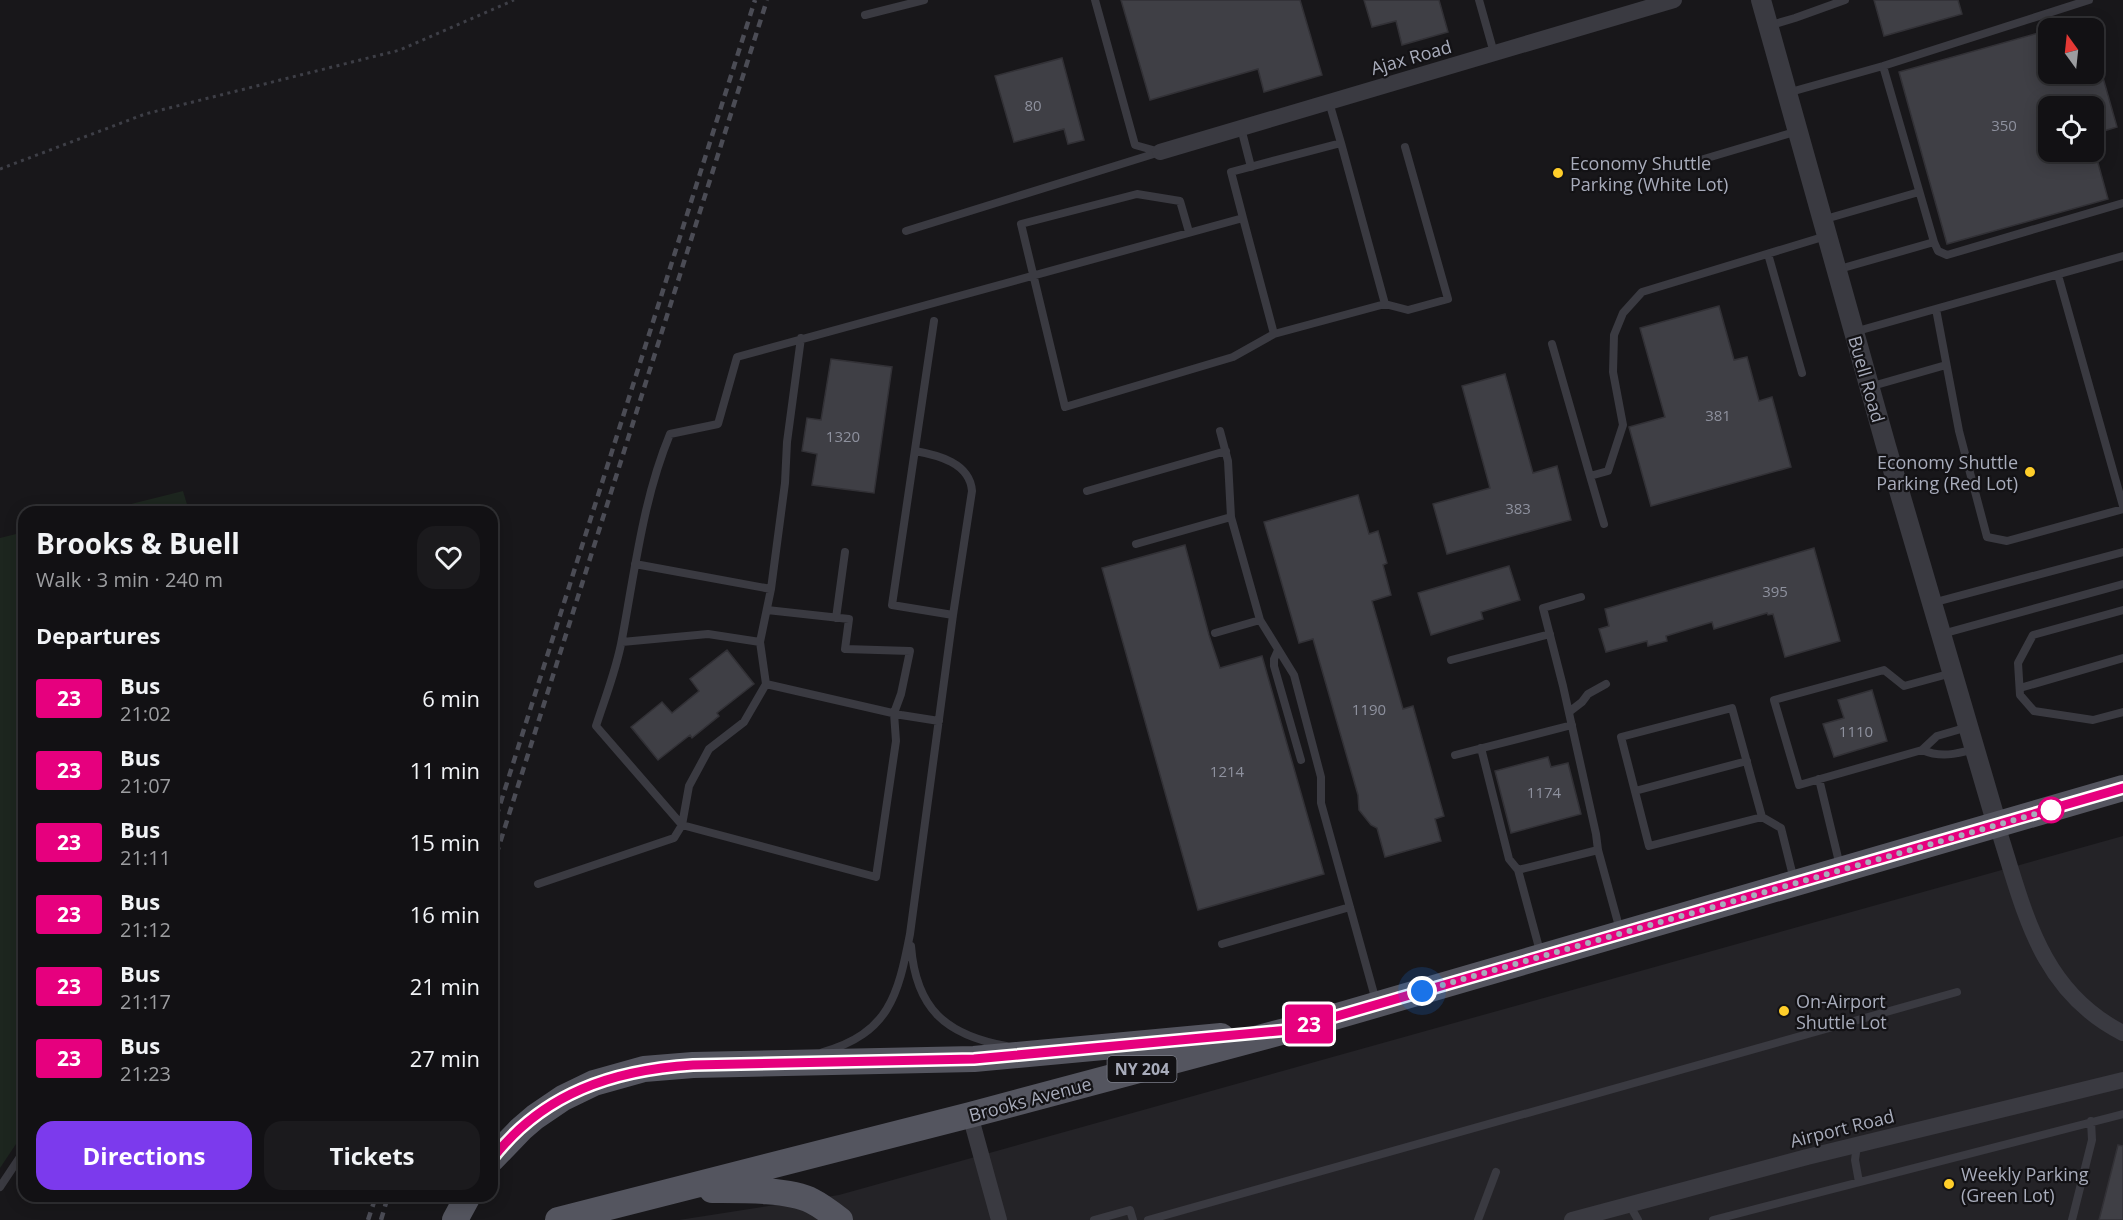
<!DOCTYPE html>
<html lang="en">
<head>
<meta charset="utf-8">
<style>
  body { margin:0; font-family:"Open Sans",sans-serif; background:#1b1a1d; color:#f1f3f6; height:100vh; display:flex; flex-direction:column; font-size:22px; white-space:nowrap }
  * { box-sizing:border-box; margin:0 }
  p { font-size:20px; color:#9c9da0 }
  .icon { flex:none; width:33px; height:33px; fill:none; stroke:currentColor; stroke-width:2; stroke-linecap:round; stroke-linejoin:round }
  .map { position:relative; flex:1; overflow:hidden }
  .details { position:absolute; left:18px; top:506px; width:480px; height:696px; display:flex; flex-direction:column; background:#121114; border-radius:18px; box-shadow:0 3px 15px #0003,0 0 0 2px #313134 }
  .details>* { flex:none }
  .badge { padding:0 12px; border-radius:4px; font-size:21px; line-height:39px }
  .needle { width:39px; rotate:345deg }
  .fabs { position:absolute; left:2038px; top:18px; display:grid; gap:12px }
  .fabs a { display:grid; place-items:center; width:66px; height:66px; border-radius:12px; background:#121114; box-shadow:0 3px 15px #0003,0 0 0 2px #313134; font-size:30px }
  .you { position:absolute; width:30px; height:30px; margin:-15px; border:4px solid #fff; border-radius:50%; background:#1a73e8; box-shadow:0 0 0 9px #1a73e833 }
  .map>.badge { position:absolute; translate:-50% -50%; box-shadow:0 0 0 3px #fff }
  h2 { padding:0 18px; font-size:22px; line-height:54px }
  .round { display:grid; place-items:center; flex:none; width:63px; height:63px; border-radius:18px; background:#1b1a1d }
  .overview { display:flex; align-items:center; justify-content:space-between; height:102px; padding:0 18px }
  h1 { font-size:28px; font-weight:700; line-height:45px }
  .cta { display:flex; gap:12px; margin-top:auto; padding:12px 18px }
  .cta a { flex:1; height:69px; border-radius:18px; background:#7c3aed; color:#fff; font-size:24px; font-weight:700; line-height:69px; text-align:center }
  .cta a+a { background:#1b1a1d; color:#f1f3f6 }
  ul { padding:0; list-style:none }
  li { display:flex; align-items:center; gap:18px; height:72px; padding:0 18px }
  li div { flex:1 }
  li b { display:block; font-size:22px }
  li em { font-style:normal }
  li .badge { min-width:66px; font-weight:700; text-align:center }
  .map>svg:first-child { display:block }
</style>
</head>
<body>
<div class="map">
<svg width="2123" height="1220" viewBox="0 0 2123 1220">
  <rect width="100%" height="100%" fill="#18171a"/>
  <path fill="#242327" d="M2123 836V1220H679L839 1195Z"/>
  <path fill="#1d261f" d="M183 491 189 511H103Z
    M24 532V1132L0 1168V538Z"/>
  <path fill="#3f3f45" stroke="#323136" stroke-width="1.5" d="M1121 0H1300L1322 75 1264 92 1258 69 1150 100Z
    M1364 0H1439L1448 32 1402 45 1396 21 1372 27Z
    M1874 0H1958L1962 14 1884 36Z
    M2049 30V74H2102L2117 127 2094 134V106H2049V152H2095L2108 199 1947 244 1899 72Z
    M1062 58 1084 140 1068 144 1064 129 1014 142 995 76Z
    M1719 306 1734 360 1747 357 1759 401 1772 397 1791 467 1651 506 1629 427 1665 417 1640 328Z
    M831 359 892 367 874 493 812 485 817 454 802 451 807 418 821 420Z
    M1505 374 1533 473 1557 466 1571 520 1447 554 1433 504 1490 488 1462 386Z
    M1358 495 1369 534 1378 531 1387 563 1383 565 1391 595 1372 601 1403 709 1413 706 1444 816 1435 819 1441 841 1385 857 1377 828 1371 825 1359 810 1358 795 1313 639 1299 643 1264 522Z
    M1185 545 1209 635 1220 668 1262 656 1324 874 1198 910 1102 568Z
    M1814 548 1840 641 1785 657 1773 614 1768 615 1767 613 1714 629 1712 622 1666 636 1667 641 1648 646 1647 641 1606 652 1599 629 1609 626 1605 609Z
    M1509 566 1520 600 1481 612 1483 619 1431 635 1418 593Z
    M727 650 754 684 717 713 719 716 692 738 690 735 658 760 631 727 662 702 672 713 699 691 690 679Z
    M1872 690 1887 741 1834 757 1823 724 1844 718 1838 700Z
    M1548 757 1551 767 1568 763 1581 814 1511 833 1495 771Z
    M2118 1145 2123 1146V1220H2099Z"/>
  <g fill="none" stroke-linecap="round" stroke-linejoin="round">
    <path stroke="#3e3f47" stroke-width="3" stroke-dasharray="3 4.5" stroke-linecap="butt" d="M0 169 145 114 400 50 514 0"/>
    <path stroke="#3a3a41" stroke-width="8" d="M1095 0 1135 145 1160 152
      M1479 0 1494 53
      M865 15 924 0
      M1768 26 1795 18 1845 0
      M1787 93 1883 66 2089 0
      M1329 102 1341 143
      M1241 128 1251 167
      M1697 161 1798 131
      M1822 220 1919 192
      M906 231 1160 152
      M1189 232 1180 201 1137 194 1021 224 1065 407 1233 357 1274 334
      M1934 242 1938 251 1947 255 2123 203
      M1768 254 1802 373
      M1836 270 1934 242 1883 66
      M2058 275 2123 506
      M1385 304 1408 310 1448 299 1405 147
      M1936 309 1959 431 1987 537 2007 541 2123 509
      M934 321 892 605 953 615
      M1854 332 2123 256
      M1552 344 1590 476
      M1869 387 1946 365
      M1220 431 1228 461 1231 517 1260 620 1294 675 1321 777V803L1376 1001
      M1087 491 1226 451
      M1604 524 1590 476 1608 471 1623 425 1613 372 1614 335 1623 313 1642 292 1826 236
      M1136 544 1231 517
      M635 564 771 589
      M1581 597 1543 608 1563 686 1596 834 1598 850
      M1932 603 2123 552
      M767 610 849 619 845 649 910 651 901 694 894 713 896 741 876 877 682 825 596 726C605 698 617 668 622 639 635 570 643 499 670 434L718 424 737 357 1243 218 1231 172 1341 143 1385 304 1274 334 1243 218
      M2123 610 2033 635 2018 663 2020 695 2034 711 2093 720 2123 712
      M836 618 845 552
      M1215 633 1260 620
      M1942 634 2123 584
      M622 642 708 634 760 642
      M1278 650 1274 659V666L1301 760
      M1451 660 1550 634
      M1952 673 1904 686 1884 670 1774 700 1799 785 1922 750 1937 736 1968 727
      M766 684 901 715 939 721
      M2020 688 2123 658
      M1569 712 1582 702 1588 694 1606 684
      M1481 748 1509 859 1518 870
      M1922 750C1941 758 1956 754 1975 749
      M1455 755 1572 725
      M1819 779 1840 866
      M1635 791 1747 761
      M1762 817 1649 846 1621 737 1732 708 1762 817 1781 828 1794 880
      M538 884 674 838 682 825 689 786 709 749 744 722 766 684 760 642 771 589 785 483 787 442 801 338
      M1222 944 1350 907
      M911 946C916 1009 946 1035 1006 1046
      M1541 955 1518 870 1598 850 1620 930
      M823 1052C889 1033 898 996 910 934L953 615 972 491C970 463 938 455 915 451
      M1857 1145 1855 1160 1859 1182
      M0 1187 24 1151
      M1629 1204 1638 1220
      M1094 1220 1130 1210 1133 1220
      M1148 1220 1957 992
      M1478 1220 1496 1172
      M1713 1220 2123 1114
      M2072 1220 2092 1140 2091 1121"/>
    <path stroke="#3a3a41" stroke-width="16" d="M1160 152 1674 0
      M1997 825C2024 908 2038 990 2123 1033
      M970 1115 999 1220
      M1572 1220 1807 1157 2123 1080"/>
    <path stroke="#3a3a41" stroke-width="20" d="M1761 0 1886 446 1997 825"/>
    <path stroke="#54555f" stroke-width="26" d="M492 1159 521 1129 535 1117 563 1098 594 1083 644 1069 693 1065 974 1059 1221 1036
      M712 1190C738 1190 789 1189 812 1201 822 1206 831 1213 840 1220
      M455 1220 468 1196
      M558 1220 970 1115 1289 1030 2123 788"/>
    <path stroke="#4b4c55" stroke-width="4.5" stroke-dasharray="8 6" stroke-linecap="butt" d="M492 830 755 0
      M492 868 767 0
      M368 1220 376 1196
      M381 1220 388 1196"/>
  </g>
  <g fill="none" stroke-linecap="round" stroke-linejoin="round">
    <defs>
      <path id="line" d="M492 1159C543 1093 613 1070 693 1065L974 1059 1289 1030 2123 788"/>
    </defs>
    <use href="#line" stroke="#fff" stroke-width="14"/>
    <use href="#line" stroke="#e6007e" stroke-width="9"/>
    <path stroke="#a8acbb" stroke-width="6" stroke-dasharray="0 10.8" d="M1422 991 2056 808 2051 810"/>
  </g>
  <g fill="#ffce2a" stroke="#131215" stroke-width="2">
    <circle cx="1558" cy="173" r="6"/>
    <circle cx="2030" cy="472" r="6"/>
    <circle cx="1784" cy="1011" r="6"/>
    <circle cx="1949" cy="1184" r="6"/>
  </g>
  <circle fill="#fff" stroke="#e6007e" stroke-width="3" cx="2051" cy="810" r="12"/>
  <g text-anchor="middle" dominant-baseline="central" stroke-width="4.5" stroke-linejoin="round" paint-order="stroke">
    <g font-size="15" fill="#8e919e">
      <text x="1033" y="105">80</text>
      <text x="2004" y="125">350</text>
      <text x="1718" y="415">381</text>
      <text x="843" y="436">1320</text>
      <text x="1518" y="508">383</text>
      <text x="1775" y="591">395</text>
      <text x="1369" y="709">1190</text>
      <text x="1856" y="731">1110</text>
      <text x="1227" y="771">1214</text>
      <text x="1544" y="792">1174</text>
    </g>
    <rect fill="#131215" stroke="#7b7e89" stroke-width="1.5" x="1107.5" y="1056" width="69" height="26" rx="4.5"/>
    <g font-size="16" font-weight="bold" fill="#a8acbb">
      <text x="1142" y="1069">NY 204</text>
    </g>
    <g font-size="18" fill="#a8acbb" stroke="#131215">
      <text transform="translate(1411 57) rotate(-16)">Ajax Road</text>
      <text transform="translate(1867 379) rotate(74)">Buell Road</text>
      <text transform="translate(1030 1099) rotate(-15)">Brooks Avenue</text>
      <text transform="translate(1842 1128) rotate(-14)">Airport Road</text>
    </g>
    <g font-size="18" fill="#a8acbb" stroke="#131215" text-anchor="start">
      <text x="1570" y="163">Economy Shuttle<tspan x="1570" dy="21">Parking (White Lot)</tspan></text>
      <text x="2018" y="462" text-anchor="end">Economy Shuttle<tspan x="2018" dy="21">Parking (Red Lot)</tspan></text>
      <text x="1796" y="1001">On-Airport<tspan x="1796" dy="21">Shuttle Lot</tspan></text>
      <text x="1961" y="1174">Weekly Parking<tspan x="1961" dy="21">(Green Lot)</tspan></text>
    </g>
  </g>
</svg>
<div class="fabs">
<a><svg class="needle" viewBox="-14 -14 28 28"><path d="M0-13l5 13h-10z" fill="#e53935"/><path d="M0 13l5-13h-10z" fill="#9c9da0"/></svg></a>
<a><svg class="icon" aria-label="locate" viewBox="0 0 24 24"><circle cx="12" cy="12" r="6"/><path d="M12 2v4M12 18v4M2 12h4M18 12h4"/></svg></a>
</div>
<div class="you" style="left:1422px;top:991px"></div>
<b class="badge" style="left:1309px;top:1024px;background:#e6007e;color:#fff">23</b>
<section class="details">
<div class="overview"><div><h1>Brooks &amp; Buell</h1><p>Walk · 3 min · 240 m</p></div><a class="round"><svg class="icon" aria-label="heart" viewBox="0 0 24 24"><path d="M12 20l-8-8c-3-5 5-10 8-4 3-6 11-1 8 4z"/></svg></a></div>
<h2>Departures</h2>
<ul>
<li><span class="badge" style="background:#e6007e;color:#fff">23</span><div><b>Bus</b><p>21:02</p></div><em>6 min</em></li>
<li><span class="badge" style="background:#e6007e;color:#fff">23</span><div><b>Bus</b><p>21:07</p></div><em>11 min</em></li>
<li><span class="badge" style="background:#e6007e;color:#fff">23</span><div><b>Bus</b><p>21:11</p></div><em>15 min</em></li>
<li><span class="badge" style="background:#e6007e;color:#fff">23</span><div><b>Bus</b><p>21:12</p></div><em>16 min</em></li>
<li><span class="badge" style="background:#e6007e;color:#fff">23</span><div><b>Bus</b><p>21:17</p></div><em>21 min</em></li>
<li><span class="badge" style="background:#e6007e;color:#fff">23</span><div><b>Bus</b><p>21:23</p></div><em>27 min</em></li>
</ul>
<div class="cta"><a>Directions</a><a>Tickets</a></div>
</section>
</div>
</body>
</html>
